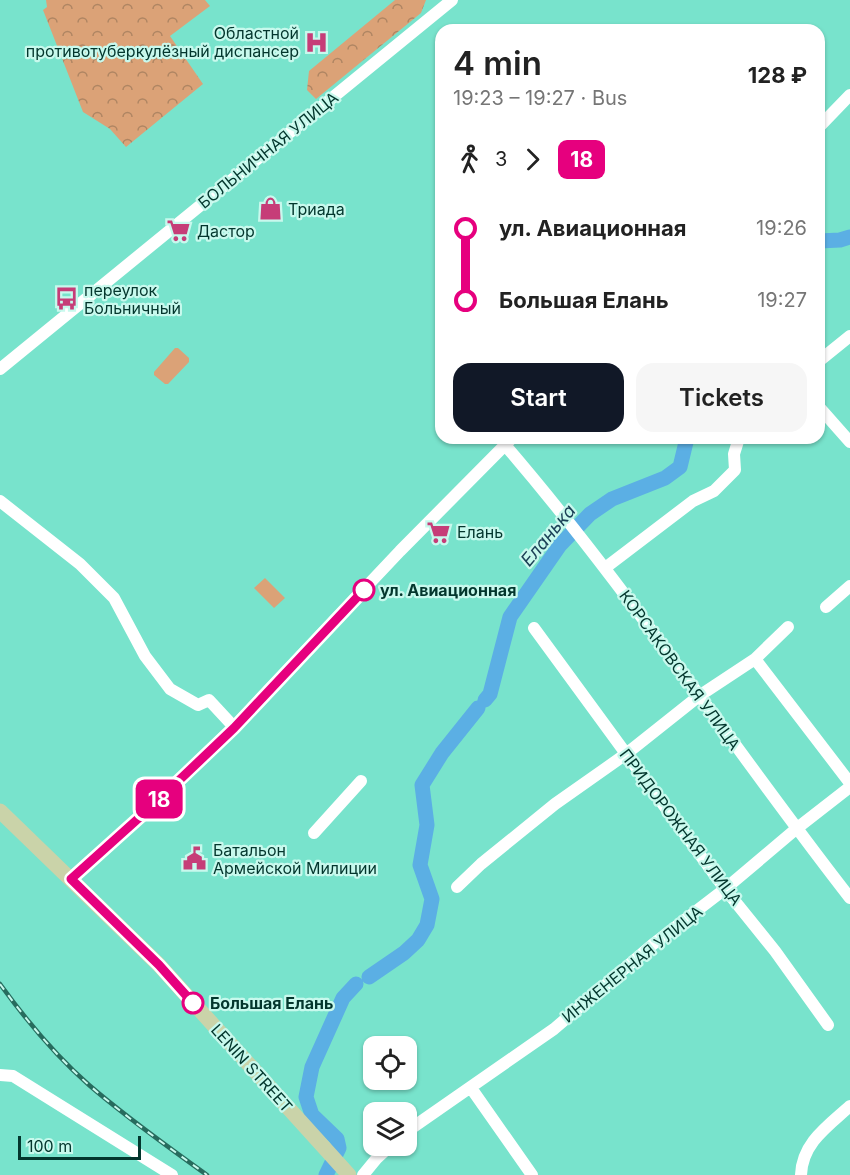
<!DOCTYPE html>
<html lang="en">
<head>
<meta charset="utf-8">
<style>
  body { margin:0; font-family:Inter,sans-serif; background:#f6f6f6; color:#222; height:100vh; display:flex; flex-direction:column; font-size:22px; white-space:nowrap }
  * { box-sizing:border-box; margin:0 }
  p { font-size:20px; color:#767676 }
  .icon { flex:none; width:33px; height:33px; fill:none; stroke:currentColor; stroke-width:2; stroke-linecap:round; stroke-linejoin:round }
  .map { position:relative; flex:1; overflow:hidden }
  .details { position:absolute; left:435px; top:24px; width:390px; height:420px; display:flex; flex-direction:column; background:#fff; border-radius:18px; box-shadow:0 2px 4px #0004 }
  .details>* { flex:none }
  .badge { padding:0 12px; border-radius:9px; font-size:21px; line-height:39px }
  .tools { position:absolute; left:363px; top:1036px; display:grid; gap:12px }
  .tools a { display:grid; place-items:center; width:54px; height:54px; border-radius:12px; background:#fff; box-shadow:0 2px 4px #0004; font-size:30px }
  .scale { position:absolute; left:18px; bottom:15px; width:123px; box-sizing:border-box; padding-left:6px; border:3px solid #03362d; border-top:0; font-size:16px; line-height:21px; white-space:nowrap; color:#03362d; -webkit-text-stroke:4px #c8f9ed; paint-order:stroke }
  .map>.badge { position:absolute; translate:-50% -50%; box-shadow:0 0 0 3px #fff }
  .legs { display:flex; align-items:center; gap:9px; height:66px; padding:0 18px; font-size:20px }
  .legs p { margin-inline-start:auto }
  .head { display:flex; align-items:center; justify-content:space-between; height:102px; padding:0 18px }
  h1 { font-size:33px; font-weight:600; line-height:45px }
  .button { display:flex; gap:12px; margin-top:auto; padding:12px 18px }
  .button a { flex:1; height:69px; border-radius:18px; background:#111827; color:#fff; font-size:24px; font-weight:600; line-height:69px; text-align:center }
  .button a+a { background:#f6f6f6; color:#222 }
  ul { padding:0 18px; list-style:none }
  li { display:flex; align-items:center; gap:21px; height:72px; font-size:22px }
  li i { display:grid; place-items:center; width:9px; height:100%; margin:0 8px; background:currentColor }
  li i::after { content:''; width:15px; height:15px; margin:-8px; border:4px solid; border-radius:50%; background:#fff }
  li p { margin-inline-start:auto }
  li:first-child i { background:linear-gradient(#0000 50%,currentColor 0) }
  li:last-child i { background:linear-gradient(currentColor 50%,#0000 0) }
  .map>svg:first-child { display:block }
</style>
</head>
<body>
<div class="map">
<svg width="850" height="1175" viewBox="0 0 850 1175">
  <defs>
    <pattern id="forest-crowns" width="20" height="18" patternUnits="userSpaceOnUse" patternTransform="scale(1.5)"><rect width="20" height="18" fill="#dba277"/><path d="M2 6a3 3 0 1 1 6 0M12 15a3 3 0 1 1 6 0" fill="none" stroke="#af8562"/></pattern>
  </defs>
  <rect width="100%" height="100%" fill="#78e3cc"/>
  <path fill="url(#forest-crowns)" d="M46 0H205L210 6 170 36 203 84 126 147 110 129 83 112 43 10 47 7Z
    M395 0H426L421 13 316 99 307 90 309 71Z"/>
  <path fill="#dba277" d="M175 348H178L189 358V362L168 384H165L154 375V372Z
    M265 578 285 598 274 608 254 588Z"/>
  <g fill="none" stroke-linecap="round" stroke-linejoin="round">
    <path stroke="#5bafe4" stroke-width="15" d="M819 241 840 240 850 237
      M485 700 490 694 510 617 560 545 590 514 612 499 665 478 680 467 687 438
      M369 977 404 953 418 940 427 925 432 899 420 865 427 825 422 785 442 753 478 708
      M326 1175 339 1148 337 1139 312 1115 306 1097 312 1067 343 998 356 984"/>
    <path stroke="#fff" stroke-width="12" d="M819 127 850 95
      M819 361 850 336
      M0 369 452 0
      M819 407 850 442
      M505 445C629 589 733 748 850 898
      M0 501 80 564 114 598 145 656 170 689 198 705 209 700 234 727
      M605 568 693 501 714 491 735 470 734 454 739 438
      M826 607 850 586
      M534 628 725 889 775 951 828 1025
      M755 659 850 783
      M314 833 361 781
      M71 879 150 808 234 727 400 551 512 438
      M457 887 481 864 555 804 626 754 699 696 755 659 788 627
      M0 1075 13 1076 172 1175
      M471 1088 532 1175
      M406 1132 554 1029 652 945 725 889 796 829 850 787
      M363 1175 377 1158 390 1146
      M801 1175C802 1143 828 1126 850 1106"/>
    <path stroke="#cad3a9" stroke-width="15" d="M0 811 159 965 349 1175"/>
    <defs>
      <path id="rail" d="M0 984C26 1020 56 1056 89 1085 127 1118 167 1146 207 1175"/>
    </defs>
    <use href="#rail" stroke="#276c5e" stroke-width="4.5"/>
    <use href="#rail" stroke="#c8f9ed" stroke-width="2" stroke-dasharray="7" stroke-linecap="butt"/>
  </g>
  <g fill="none" stroke-linecap="round" stroke-linejoin="round">
    <defs>
      <path id="line-1" d="M193 1003 159 965 71 879 150 808 234 728 364 590"/>
    </defs>
    <use href="#line-1" stroke="#fff" stroke-width="14"/>
    <use href="#line-1" stroke="#e6007e" stroke-width="9"/>
  </g>
  <defs>
    <symbol id="hospital-bare" viewBox="-9 -9 18 18"><path d="M-5-5h3v3.5h4V-5h3V5h-3V1.5h-4V5h-3Z" fill="#c63d78" stroke="#c8f9ed" stroke-width="2.5" paint-order="stroke"/></symbol>
    <symbol id="shop-bare" viewBox="-9 -9 18 18"><path d="M-5-2.5h2.3a2.7 3.5 0 0 1 5.4 0H5L5.5 6h-11ZM-1.5-2.5h3a1.5 2.3 0 0 0-3 0Z" fill="#c63d78" stroke="#c8f9ed" stroke-width="2.5" paint-order="stroke"/></symbol>
    <symbol id="supermarket-bare" viewBox="-9 -9 18 18"><path d="M-6-5.5h2.5l.6 2H6L4.5 2H-2.5L-4.4-4H-6ZM-1.5 3.2a1.3 1.3 0 1 0 .1 0ZM3 3.2a1.3 1.3 0 1 0 .1 0Z" fill="#c63d78" stroke="#c8f9ed" stroke-width="2.5" paint-order="stroke"/></symbol>
    <symbol id="bus-bare" viewBox="-9 -9 18 18"><path d="M-5-6H5V4H4V6H2V4H-2V6H-4V4H-5ZM-3.5-4V0h7V-4ZM-3.5 1.2v1.5H-2V1.2ZM2 1.2v1.5H3.5V1.2Z" fill="#c63d78" stroke="#c8f9ed" stroke-width="2.5" paint-order="stroke"/></symbol>
    <symbol id="civic-bare" viewBox="-9 -9 18 18"><path d="M-.6-6.5H3V-4.5H.6V-3L4-1V1h2V6H-6V1h2V-1L-.6-3ZM-1.2 2.5V6h2.4V2.5Z" fill="#c63d78" stroke="#c8f9ed" stroke-width="2.5" paint-order="stroke"/></symbol>
  </defs>
  <g fill-rule="evenodd">
    <use href="#hospital-bare" x="300" y="26" width="33" height="33"/>
    <use href="#shop-bare" x="254" y="192" width="33" height="33"/>
    <use href="#supermarket-bare" x="162" y="214" width="33" height="33"/>
    <use href="#bus-bare" x="50" y="282" width="33" height="33"/>
    <use href="#supermarket-bare" x="422" y="516" width="33" height="33"/>
    <use href="#civic-bare" x="178" y="842" width="33" height="33"/>
  </g>
  <g fill="#fff" stroke="#e6007e" stroke-width="3">
    <circle cx="364" cy="590" r="10"/>
    <circle cx="193" cy="1003" r="10"/>
  </g>
  <g text-anchor="middle" dominant-baseline="central" stroke-width="4.5" stroke-linejoin="round" paint-order="stroke">
    <g font-size="16" fill="#03362d" stroke="#c8f9ed" text-anchor="start">
      <text x="299" y="33" text-anchor="end">Областной<tspan x="299" dy="18">противотуберкулёзный диспансер</tspan></text>
      <text x="288" y="209">Триада</text>
      <text x="197" y="231">Дастор</text>
      <text x="84" y="290">переулок<tspan x="84" dy="18">Больничный</tspan></text>
      <text x="457" y="532">Елань</text>
      <text x="213" y="850">Батальон<tspan x="213" dy="18">Армейской Милиции</tspan></text>
    </g>
    <g font-size="16" fill="#03362d" stroke="#c8f9ed">
      <text transform="translate(268 150) rotate(-39)">БОЛЬНИЧНАЯ УЛИЦА</text>
      <text transform="translate(680 670) rotate(54)">КОРСАКОВСКАЯ УЛИЦА</text>
      <text transform="translate(681 827) rotate(53)">ПРИДОРОЖНАЯ УЛИЦА</text>
      <text transform="translate(632 964) rotate(-39)">ИНЖЕНЕРНАЯ УЛИЦА</text>
      <text transform="translate(252 1068) rotate(48)">LENIN STREET</text>
    </g>
    <g font-size="16" font-weight="bold" fill="#03362d" stroke="#c8f9ed" text-anchor="start">
      <text x="380" y="590">ул. Авиационная</text>
      <text x="210" y="1003">Большая Елань</text>
    </g>
    <g font-size="18" font-style="italic" fill="#1c4157" stroke="#c8f9ed">
      <text transform="translate(548 535) rotate(-50)">Еланька</text>
    </g>
  </g>
</svg>
<div class="tools">
<a><svg class="icon" aria-label="locate" viewBox="0 0 24 24"><circle cx="12" cy="12" r="6"/><path d="M12 2v4M12 18v4M2 12h4M18 12h4"/></svg></a>
<a><svg class="icon" aria-label="layers" viewBox="0 0 24 24"><path d="M12 4l9 5-9 5-9-5zM3 14l9 5 9-5"/></svg></a>
</div>
<div class="scale">100 m</div>
<b class="badge" style="left:159px;top:799px;background:#e6007e;color:#fff">18</b>
<section class="details">
<div class="head"><div><h1>4 min</h1><p>19:23 – 19:27 · Bus</p></div><b>128 ₽</b></div>
<div class="legs"><svg class="icon" aria-label="walk" viewBox="0 0 24 24"><circle cx="13" cy="4" r="2"/><path d="M13 8l-2 6 4 7M11 14l-3 7M7 12l3-4h3l4 4"/></svg>3<svg class="icon" aria-label="forward" viewBox="0 0 24 24"><path d="M9 5l7 7-7 7"/></svg><b class="badge" style="background:#e6007e;color:#fff">18</b></div>
<ul>
<li><i style="color:#e6007e"></i><b>ул. Авиационная</b><p>19:26</p></li>
<li><i style="color:#e6007e"></i><b>Большая Елань</b><p>19:27</p></li>
</ul>
<div class="button"><a>Start</a><a>Tickets</a></div>
</section>
</div>
</body>
</html>
